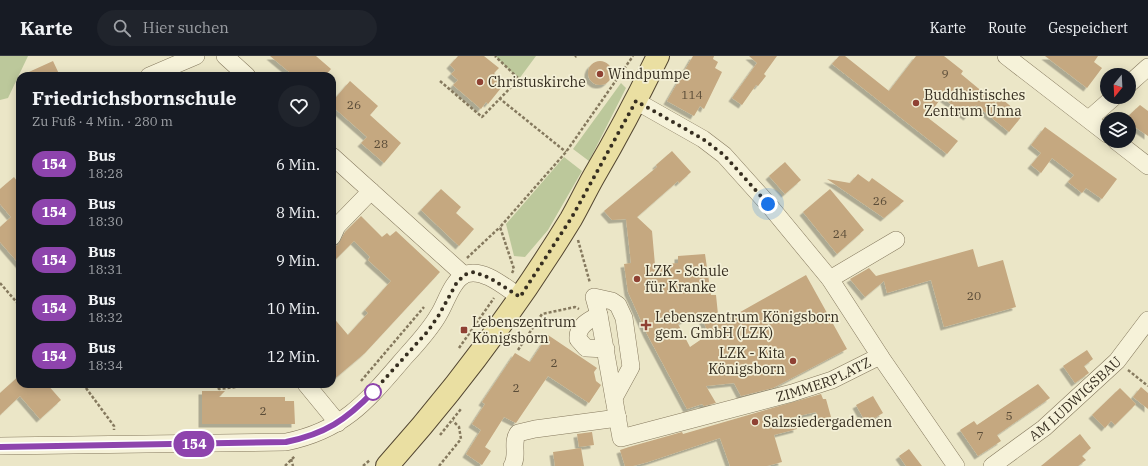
<!DOCTYPE html>
<html lang="de">
<head>
<meta charset="utf-8">
<style>
  body { margin:0; font-family:"IBM Plex Serif",serif; background:#20242c; color:#f1f3f6; height:100vh; display:flex; flex-direction:column; font-size:15px; white-space:nowrap }
  * { box-sizing:border-box; margin:0 }
  p { font-size:13px; color:#9ea1a6 }
  .icon { flex:none; width:22px; height:22px; fill:none; stroke:currentColor; stroke-width:2; stroke-linecap:round; stroke-linejoin:round }
  .map { position:relative; flex:1; overflow:hidden }
  .drawer { position:absolute; left:16px; top:16px; width:320px; height:316px; display:flex; flex-direction:column; background:#171b24; border-radius:12px; box-shadow:0 2px 10px #0003 }
  .drawer>* { flex:none }
  .badge { padding:0 8px; border-radius:13px; font-size:14px; line-height:26px }
  .needle { width:26px; rotate:198deg }
  .controls { position:absolute; left:1100px; top:12px; display:grid; gap:8px }
  .controls a { display:grid; place-items:center; width:36px; height:36px; border-radius:50%; background:#171b24; box-shadow:0 2px 10px #0003; font-size:20px }
  .you { position:absolute; width:20px; height:20px; margin:-10px; border:3px solid #fff; border-radius:50%; background:#1a73e8; box-shadow:0 0 0 6px #1a73e833 }
  .map>.badge { position:absolute; translate:-50% -50%; box-shadow:0 0 0 2px #fff }
  .round { display:grid; place-items:center; flex:none; width:42px; height:42px; border-radius:21px; background:#20242c }
  .headline { display:flex; align-items:center; justify-content:space-between; height:68px; padding:0 16px }
  h1 { font-size:19px; font-weight:700; line-height:30px }
  ul { padding:0; list-style:none }
  li { display:flex; align-items:center; gap:12px; height:48px; padding:0 16px }
  li div { flex:1 }
  li b { display:block; font-size:15px }
  li em { font-style:normal }
  li .badge { min-width:44px; font-weight:700; text-align:center }
  header { display:flex; align-items:center; gap:24px; box-sizing:border-box; height:56px; padding:0 20px; background:#171b24; border-bottom:1px solid #363941 }
  header strong { font-size:19px }
  nav { display:flex; gap:22px; margin-inline-start:auto; font-size:14px }
  .search { width:280px; height:36px; background:#20242c; display:flex; align-items:center; gap:10px; box-sizing:border-box; padding:0 14px; border-radius:22px; color:#9ea1a6; font-size:15px }
  .map>svg:first-child { display:block }
</style>
</head>
<body>
<header>
<strong>Karte</strong>
<div class="search"><svg class="icon" aria-label="search" viewBox="0 0 24 24"><circle cx="10" cy="10" r="6"/><path d="M15 15l6 6"/></svg>Hier suchen</div>
<nav><a>Karte</a><a>Route</a><a>Gespeichert</a></nav>
</header>
<div class="map">
<svg width="1148" height="410" viewBox="0 0 1148 410">
  <defs>
    <filter id="shadow"><feDropShadow dx="-3.5" dy="3.5" stdDeviation="0" flood-color="#0004"/></filter>
  </defs>
  <rect width="100%" height="100%" fill="#ebe6c7"/>
  <path fill="#bcc89b" d="M0 0H28L8 42 0 44Z
    M495 0H536L519 23Z
    M621 27 626 32 589 105 573 93Z
    M564 101 582 115 548 174 525 201 514 200 506 168Z"/>
  <path fill="#c5a880" fill-rule="evenodd" filter="url(#shadow)" d="M270 0H316L331 13 325 20H294Z
    M458 0H484L499 12 494 17 505 27 488 48 486 46 481 53 453 29 458 24 451 18 455 14 450 9Z
    M693 0H714L713 3 718 6 715 12 722 16 704 53 700 50 694 60 667 45Z
    M749 0H777L764 18 766 20 758 30 756 29 742 49 732 42 757 7Z
    M839 0H845L889 35 916 0H944L963 15 961 18 996 47 1001 42 1022 60 1009 76 976 49 967 61 942 41 927 61 958 85 947 98 832 8Z
    M1045 0H1098L1094 6 1102 12 1087 32Z
    M53 5 60 20H20Z
    M588 17a12 12 0 1 1 24 0a12 12 0 1 1-24 0Z
    M350 25 378 50 370 59 401 87 384 107 361 87 367 81 332 50V46Z
    M1140 49 1148 55V80L1129 67V63H1125Z
    M1045 71 1117 123 1102 143 1086 132 1082 137 1068 126 1074 119 1052 102 1041 117 1031 109 1041 97 1031 89Z
    M672 95 691 116 679 127 678 125 637 161 652 175 655 209 678 207V200L705 198 711 239H716L719 268 806 219 847 293 773 332 741 340 734 327 706 330 716 347 704 350 702 348 687 353 647 278 628 236 624 208 631 207 626 163 612 164 604 155 657 111 656 109ZM699 256 709 278 690 291 678 268Z
    M785 106 801 124 785 138 769 120Z
    M858 118 869 126 872 122 904 145 884 162 827 123 850 127Z
    M14 121 20 129V209L0 186V171L11 161 0 148V133Z
    M441 133 461 151 456 157 474 173 459 190 421 154Z
    M830 133 864 174 837 198 803 156Z
    M361 160 382 181 387 177 390 180 396 175 440 216 365 297 332 325V260L348 279 368 257 365 254 391 225 368 204 370 201 354 185 332 207V191L338 189 345 176Z
    M973 193 978 211 1003 204 1016 251 944 271 931 224 887 237 884 225 865 241 850 223 869 212 876 220Z
    M548 279 597 312 594 316 596 325 601 329 589 347 548 320 516 367 504 361 485 391 491 395 482 409 466 398 481 374 472 368 485 348 482 346 515 297 530 306Z
    M1087 294 1093 303 1084 310 1089 317 1075 327 1063 310Z
    M20 319V328H47L61 344 40 363 20 340 0 359V337Z
    M1038 328 1050 342 997 379 1001 385 978 400 960 374 974 365 977 369Z
    M1141 331 1148 337V353L1133 341Z
    M1120 332 1136 348 1115 369 1111 365 1105 372 1092 359Z
    M202 335H225L219 341H285V345H294L295 368H202Z
    M821 338 823 343H826L831 361 819 365 816 356 794 361 797 373 774 379 782 406 767 410H730L720 382 648 406 633 410H625L620 394 629 391 682 376 683 378Z
    M873 340 883 357 866 367 856 349Z
    M592 376 594 389 579 391 577 378Z
    M1080 378 1091 392 1082 400 1086 404 1078 410H1041Z
    M581 392 584 410H555L553 396Z
    M909 393 922 410H906L899 400Z"/>
  <g fill="none" stroke-linecap="round" stroke-linejoin="round">
    <defs>
      <g id="minor">
        <path d="M225 0 247 20"/>
        <path d="M1006 0 1107 78"/>
        <path d="M149 20 196 0"/>
        <path d="M1129 28 1148 11"/>
        <path d="M1089 63 1114 41"/>
        <path d="M1116 85 1148 110"/>
        <path d="M332 100 464 219"/>
        <path d="M332 181 337 170 371 135"/>
        <path d="M830 223 896 184"/>
        <path d="M599 259 594 241 612 245 618 249 624 262 631 311 614 342"/>
        <path id="s1" d="M606 293 586 292 578 283C577 270 589 264 599 259L621 382 792 337 832 324 880 300 830 223 768 148 724 99 703 83 636 45"/>
        <path d="M880 300 956 410"/>
        <path d="M306 328 338 367"/>
        <path d="M0 390 286 386C345 374 368 344 405 301 417 288 430 274 439 258 446 247 452 224 466 218 484 212 506 232 520 241"/>
        <path d="M512 410C519 399 511 387 518 377L535 373 618 362"/>
        <path id="s2" d="M992 410 1044 372 1117 305 1148 264"/>
      </g>
      <path id="major" d="M387 410C456 333 517 251 571 163 579 149 586 134 594 120 617 81 638 41 658 0"/>
    </defs>
    <use href="#minor" stroke="#85795e" stroke-width="18"/>
    <use href="#major" stroke="#534631" stroke-width="24"/>
    <path stroke="#85795e" stroke-width="2.5" stroke-dasharray="3 2" stroke-linecap="butt" d="M575 1 576 0
      M440 25 482 61 519 23 495 0
      M499 42 566 96
      M578 184 590 227
      M467 202 500 171
      M512 217 514 213 500 171 566 96 633 0
      M0 227 20 250
      M459 292 494 242
      M518 294 542 258 575 251 579 253
      M1128 314 1148 330
      M361 325 424 251
      M83 328 114 370V374
      M215 328 219 333 261 328
      M440 379 461 353
      M291 403 293 410
      M285 410 295 400
      M363 410 370 404
      M439 410 461 383 459 371 453 365"/>
    <use href="#minor" stroke="#f6f2d9" stroke-width="17"/>
    <use href="#major" stroke="#eadfa2" stroke-width="22"/>
  </g>
  <g fill="none" stroke-linecap="round" stroke-linejoin="round">
    <defs>
      <path id="line" d="M0 391 286 386C325 378 346 364 373 336"/>
    </defs>
    <use href="#line" stroke="#fff" stroke-width="9"/>
    <use href="#line" stroke="#8e44ad" stroke-width="6"/>
    <path stroke="#362e20" stroke-width="4" stroke-dasharray="0 7.2" d="M373 336 428 275 439 259 456 228 464 219 474 216 490 222 520 241 572 161 636 45 703 83 724 99 768 148"/>
  </g>
  <g fill="#8f4133" stroke="#f3efd6" stroke-width="1.5">
    <circle cx="600" cy="18" r="4"/>
    <circle cx="480" cy="26" r="4"/>
    <circle cx="916" cy="47" r="4"/>
    <circle cx="637" cy="223" r="4"/>
    <path d="M644 263h4v4h4v4h-4v4h-4v-4h-4v-4h4z"/>
    <rect x="460" y="270" width="8" height="8" rx="2"/>
    <circle cx="793" cy="305" r="4"/>
    <circle cx="755" cy="366" r="4"/>
  </g>
  <circle fill="#fff" stroke="#8e44ad" stroke-width="2" cx="373" cy="336" r="8"/>
  <g text-anchor="middle" dominant-baseline="central" stroke-width="3.5" stroke-linejoin="round" paint-order="stroke">
    <g font-size="12" fill="#5a4c38">
      <text x="945" y="17">9</text>
      <text x="692" y="38">114</text>
      <text x="354" y="48">26</text>
      <text x="381" y="87">28</text>
      <text x="880" y="144">26</text>
      <text x="840" y="177">24</text>
      <text x="974" y="239">20</text>
      <text x="554" y="306">2</text>
      <text x="516" y="331">2</text>
      <text x="263" y="354">2</text>
      <text x="1009" y="359">5</text>
      <text x="980" y="379">7</text>
    </g>
    <g font-size="14" fill="#362e20" stroke="#f3efd6" text-anchor="start">
      <text x="608" y="18">Windpumpe</text>
      <text x="488" y="26">Christuskirche</text>
      <text x="924" y="39">Buddhistisches<tspan x="924" dy="16">Zentrum Unna</tspan></text>
      <text x="645" y="215">LZK - Schule<tspan x="645" dy="16">für Kranke</tspan></text>
      <text x="655" y="261">Lebenszentrum Königsborn<tspan x="655" dy="16">gem. GmbH (LZK)</tspan></text>
      <text x="472" y="266">Lebenszentrum<tspan x="472" dy="16">Königsborn</tspan></text>
      <text x="785" y="297" text-anchor="end">LZK - Kita<tspan x="785" dy="16">Königsborn</tspan></text>
      <text x="763" y="366">Salzsiedergademen</text>
    </g>
    <g font-size="14" fill="#362e20" stroke="#f3efd6">
      <text stroke="none"><textPath href="#s1" startOffset="402">ZIMMERPLATZ</textPath></text>
      <text stroke="none"><textPath href="#s2" startOffset="107">AM LUDWIGSBAU</textPath></text>
    </g>
  </g>
</svg>
<div class="controls">
<a><svg class="needle" viewBox="-14 -14 28 28"><path d="M0-13l5 13h-10z" fill="#e53935"/><path d="M0 13l5-13h-10z" fill="#9ea1a6"/></svg></a>
<a><svg class="icon" aria-label="layers" viewBox="0 0 24 24"><path d="M12 4l9 5-9 5-9-5zM3 14l9 5 9-5"/></svg></a>
</div>
<div class="you" style="left:768px;top:148px"></div>
<b class="badge" style="left:194px;top:388px;background:#8e44ad;color:#fff">154</b>
<section class="drawer">
<div class="headline"><div><h1>Friedrichsbornschule</h1><p>Zu Fuß · 4 Min. · 280 m</p></div><a class="round"><svg class="icon" aria-label="heart" viewBox="0 0 24 24"><path d="M12 20l-8-8c-3-5 5-10 8-4 3-6 11-1 8 4z"/></svg></a></div>
<ul>
<li><span class="badge" style="background:#8e44ad;color:#fff">154</span><div><b>Bus</b><p>18:28</p></div><em>6 Min.</em></li>
<li><span class="badge" style="background:#8e44ad;color:#fff">154</span><div><b>Bus</b><p>18:30</p></div><em>8 Min.</em></li>
<li><span class="badge" style="background:#8e44ad;color:#fff">154</span><div><b>Bus</b><p>18:31</p></div><em>9 Min.</em></li>
<li><span class="badge" style="background:#8e44ad;color:#fff">154</span><div><b>Bus</b><p>18:32</p></div><em>10 Min.</em></li>
<li><span class="badge" style="background:#8e44ad;color:#fff">154</span><div><b>Bus</b><p>18:34</p></div><em>12 Min.</em></li>
</ul>
</section>
</div>
</body>
</html>
